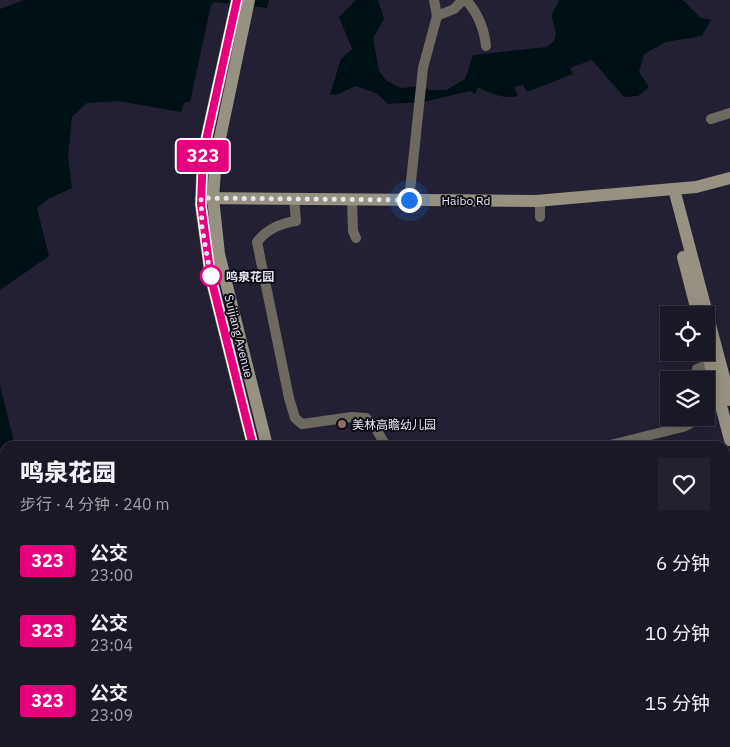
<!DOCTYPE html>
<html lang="zh">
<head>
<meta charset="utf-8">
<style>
  body { margin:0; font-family:"IBM Plex Sans","Noto Sans SC",sans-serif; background:#24212e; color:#f1f3f6; height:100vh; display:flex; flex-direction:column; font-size:19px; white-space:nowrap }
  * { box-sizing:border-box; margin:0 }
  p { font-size:16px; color:#a0a0a7 }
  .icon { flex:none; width:28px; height:28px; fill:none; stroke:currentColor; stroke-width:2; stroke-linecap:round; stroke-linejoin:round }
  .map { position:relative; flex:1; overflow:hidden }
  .side { position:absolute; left:0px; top:441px; width:730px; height:306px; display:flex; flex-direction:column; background:#1b1826; border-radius:15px 15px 0 0; box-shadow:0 2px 12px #0003,0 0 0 1px #393743 }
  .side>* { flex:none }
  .badge { padding:0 10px; border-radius:4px; font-size:18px; line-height:32px }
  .buttons { position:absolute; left:660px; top:306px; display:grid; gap:10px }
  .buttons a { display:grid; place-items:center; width:55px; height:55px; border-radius:0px; background:#1b1826; box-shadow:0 2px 12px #0003,0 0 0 1px #393743; font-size:25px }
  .you { position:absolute; width:25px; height:25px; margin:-12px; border:4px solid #fff; border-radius:50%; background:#1a73e8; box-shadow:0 0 0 8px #1a73e833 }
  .map>.badge { position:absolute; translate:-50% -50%; box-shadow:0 0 0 2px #fff }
  .round { display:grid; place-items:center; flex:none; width:52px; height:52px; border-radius:0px; background:#24212e }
  .overview { display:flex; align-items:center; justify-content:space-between; height:85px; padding:0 20px }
  h1 { font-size:24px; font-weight:800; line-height:38px }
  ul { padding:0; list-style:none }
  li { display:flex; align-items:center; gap:15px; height:70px; padding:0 20px }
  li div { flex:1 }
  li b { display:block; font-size:19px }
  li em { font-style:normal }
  li .badge { min-width:55px; font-weight:700; text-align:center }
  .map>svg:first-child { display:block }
</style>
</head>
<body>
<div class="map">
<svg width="730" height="747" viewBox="0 0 730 747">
  <rect width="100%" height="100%" fill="#242033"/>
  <path fill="#24471e" d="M730 483V747H345V743L725 742V484Z"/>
  <path fill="#001116" d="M24 0H269L267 8 214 2 211 5 190 102 184 103 181 112 118 101 87 103 72 117 68 156 72 188 48 199 37 208 49 256 0 290V9Z
    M356 0H378L384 19 373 38 379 71 387 81 401 88 420 86 430 90H446L465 79 473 55 546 47C564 37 551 26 552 14 553 11 558 4 559 0H683L701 18 711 20 702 36 666 42 644 54 639 72 649 87 638 96 624 97 592 60 570 68 573 74 527 92 523 85 514 87 518 96C504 99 490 94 478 87L475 94 470 91 424 102 388 104 376 93 356 86 336 95 330 94 341 59 352 49 339 17Z
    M0 385 15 446H5V575L0 587Z
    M730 618V715L725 718V619Z
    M555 743H632C612 746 573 747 555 743Z"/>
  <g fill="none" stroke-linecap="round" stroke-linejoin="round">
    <path stroke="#6d6960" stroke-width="10" d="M466 0C477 12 484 28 486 46
      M437 16 454 9 463 0
      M711 119 730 113
      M294 198 296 221C281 223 266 230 257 242L289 398 295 418 302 424 352 417 366 418 375 427 386 446
      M352 199 353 231 356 238
      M409 200 423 68 437 16 434 0
      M540 217V200
      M699 380 697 369 715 362
      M606 446 683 427 701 418"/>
    <path stroke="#979182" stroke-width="12" d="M237 0 203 154 201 205 211 278 253 446
      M249 0 216 157 213 198 219 254 267 446
      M674 189 730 400
      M201 198 536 201 696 187 730 178
      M683 257 698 315
      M706 348 730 440
      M725 457 730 456
      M725 467 730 466
      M337 742V747
      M0 745 5 742
      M15 747 21 742"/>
  </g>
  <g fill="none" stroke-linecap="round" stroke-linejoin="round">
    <defs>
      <path id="line" d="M237 0 203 154 201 204 211 278 253 446"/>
    </defs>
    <use href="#line" stroke="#fff" stroke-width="11"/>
    <use href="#line" stroke="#e6007e" stroke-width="8"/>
    <path stroke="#e6e4f1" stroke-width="5" stroke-dasharray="0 9" d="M211 276V278L202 227 201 198 409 200"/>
  </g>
  <circle fill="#fff" stroke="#e6007e" stroke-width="2.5" cx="211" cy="276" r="10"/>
  <circle fill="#8d6e63" stroke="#0d0b13" stroke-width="2" cx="342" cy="424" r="5"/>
  <g text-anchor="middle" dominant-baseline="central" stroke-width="4" stroke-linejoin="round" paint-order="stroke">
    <g font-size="12" fill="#e6e4f1" stroke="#0d0b13">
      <text x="466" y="200">Haibo Rd</text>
      <text transform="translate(239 336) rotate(76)">Suijiang Avenue</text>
    </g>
    <g font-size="12" font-weight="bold" fill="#e6e4f1" stroke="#0d0b13" text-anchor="start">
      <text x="226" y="276">鸣泉花园</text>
    </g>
    <g font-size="12" fill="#e6e4f1" stroke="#0d0b13" text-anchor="start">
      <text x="352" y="424">美林高瞻幼儿园</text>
    </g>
  </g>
</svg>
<div class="buttons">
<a><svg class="icon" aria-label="locate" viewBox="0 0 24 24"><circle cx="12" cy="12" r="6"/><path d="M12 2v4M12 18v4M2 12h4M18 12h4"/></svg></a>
<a><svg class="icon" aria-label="layers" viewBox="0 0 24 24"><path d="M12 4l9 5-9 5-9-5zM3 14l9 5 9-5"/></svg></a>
</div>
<div class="you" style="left:409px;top:200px"></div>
<b class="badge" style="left:203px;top:156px;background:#e6007e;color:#fff">323</b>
<section class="side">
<div class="overview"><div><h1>鸣泉花园</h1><p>步行 · 4 分钟 · 240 m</p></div><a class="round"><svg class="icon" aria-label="heart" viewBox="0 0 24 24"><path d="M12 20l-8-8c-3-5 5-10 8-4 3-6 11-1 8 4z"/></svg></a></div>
<ul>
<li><span class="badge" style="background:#e6007e;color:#fff">323</span><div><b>公交</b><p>23:00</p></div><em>6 分钟</em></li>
<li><span class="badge" style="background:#e6007e;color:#fff">323</span><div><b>公交</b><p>23:04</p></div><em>10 分钟</em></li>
<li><span class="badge" style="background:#e6007e;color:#fff">323</span><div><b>公交</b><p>23:09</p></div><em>15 分钟</em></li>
</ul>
</section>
</div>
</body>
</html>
